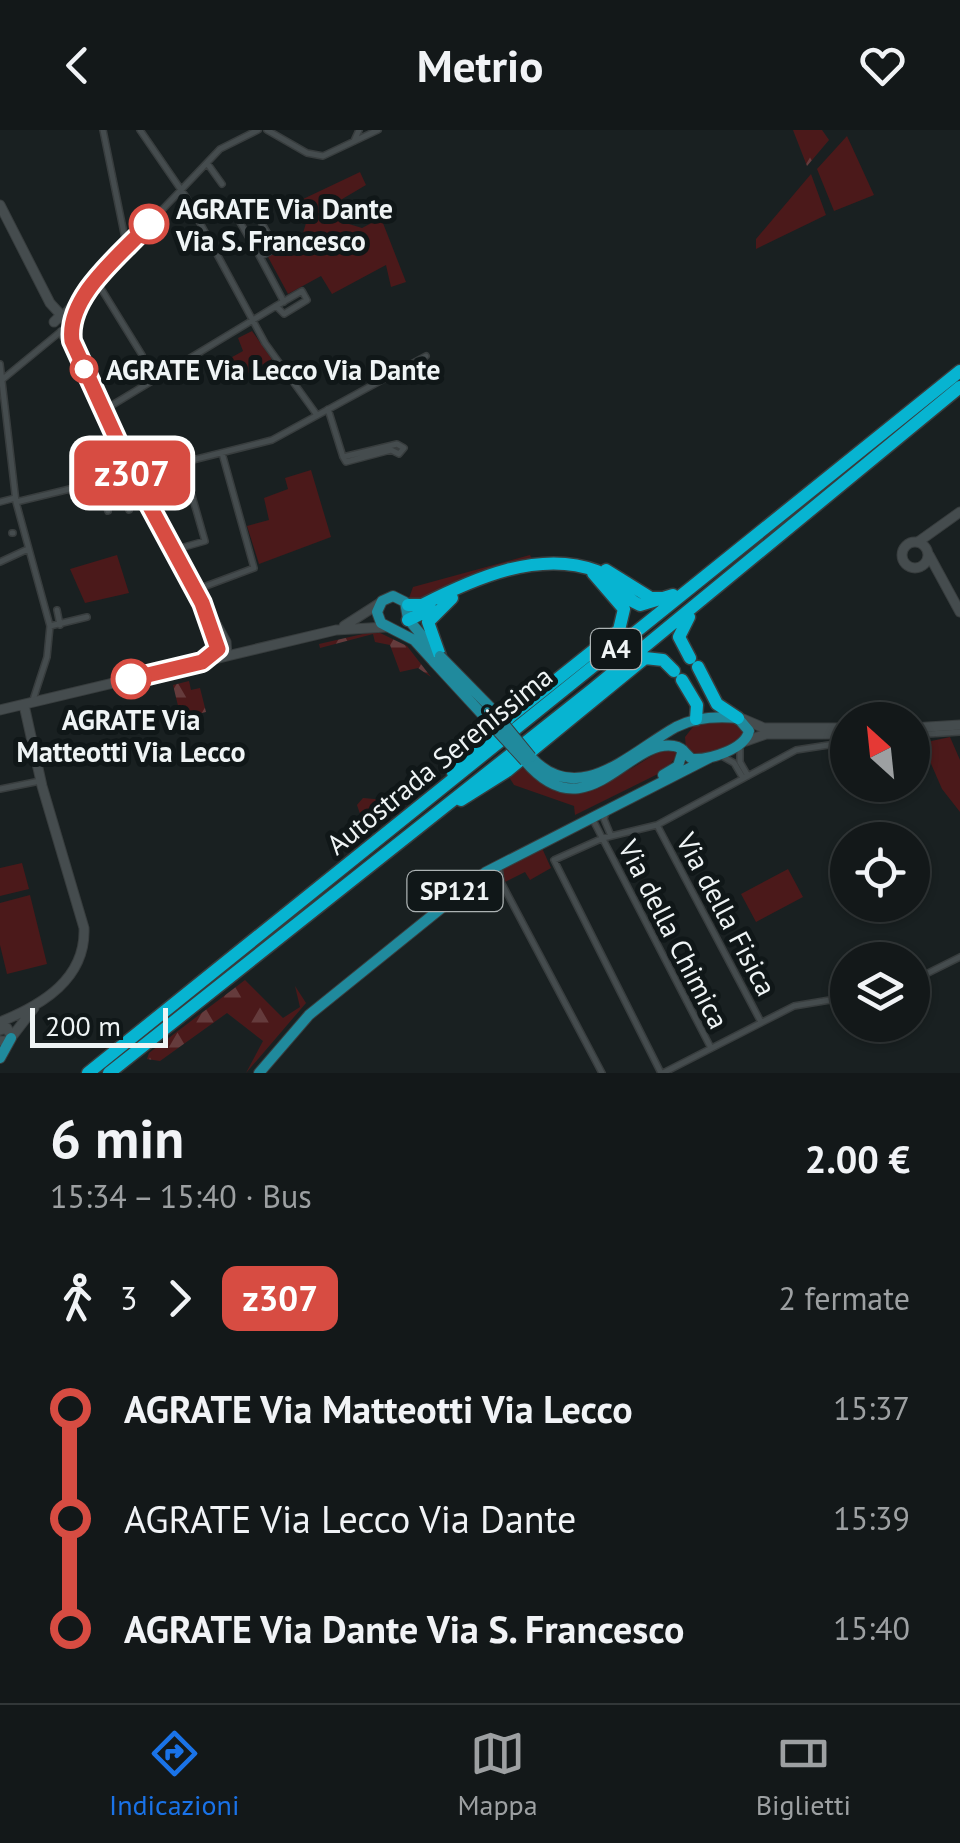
<!DOCTYPE html>
<html lang="it">
<head>
<meta charset="utf-8">
<style>
  body { margin:0; font-family:"PT Sans",sans-serif; background:#202526; color:#f1f3f6; height:100vh; display:flex; flex-direction:column; font-size:38px; white-space:nowrap }
  * { box-sizing:border-box; margin:0 }
  p { font-size:32px; color:#9da0a2 }
  .icon { flex:none; width:55px; height:55px; fill:none; stroke:currentColor; stroke-width:2; stroke-linecap:round; stroke-linejoin:round }
  .map { position:relative; height:943px; overflow:hidden }
  .sheet { display:flex; flex-direction:column; background:#131819; flex:1 }
  .sheet>* { flex:none }
  .badge { padding:0 20px; border-radius:15px; font-size:35px; line-height:65px }
  .needle { width:65px; rotate:333deg }
  .tools { position:absolute; left:830px; top:572px; display:grid; gap:20px }
  .tools a { display:grid; place-items:center; width:100px; height:100px; border-radius:50%; background:#131819; box-shadow:0 2px 8px #0004,0 0 0 2px #323738; font-size:50px }
  .scale { position:absolute; left:30px; bottom:25px; width:138px; box-sizing:border-box; padding-left:10px; border:5px solid #eff4f5; border-top:0; font-size:28px; line-height:35px; white-space:nowrap; color:#eff4f5; -webkit-text-stroke:8px #101718; paint-order:stroke }
  .map>.badge { position:absolute; translate:-50% -50%; box-shadow:0 0 0 5px #fff }
  .legs { display:flex; align-items:center; gap:15px; height:110px; padding:0 50px; font-size:32px }
  .legs p { margin-inline-start:auto }
  .overview { display:flex; align-items:center; justify-content:space-between; height:170px; padding:0 50px }
  h1 { font-size:55px; font-weight:700; line-height:75px }
  ul { padding:0 50px; list-style:none }
  li { display:flex; align-items:center; gap:35px; height:110px; font-size:38px }
  li i { display:grid; place-items:center; width:15px; height:100%; margin:0 12px; background:currentColor }
  li i::after { content:''; width:25px; height:25px; margin:-12px; border:8px solid; border-radius:50%; background:#131819 }
  li p { margin-inline-start:auto }
  li:first-child i { background:linear-gradient(#0000 50%,currentColor 0) }
  li:last-child i { background:linear-gradient(currentColor 50%,#0000 0) }
  header { display:flex; justify-content:space-between; align-items:center; height:130px; padding:0 50px; background:#131819; font-size:45px; font-weight:700 }
  .dock { display:flex; justify-content:space-around; align-items:center; height:140px; border-top:2px solid #323738; background:#131819; font-size:28px; color:#9da0a2 }
  .dock a { display:grid; justify-items:center; gap:5px }
  .dock .selected { color:#1a73e8 }
  .map>svg:first-child { display:block }
</style>
</head>
<body>
<header><svg class="icon" aria-label="back" viewBox="0 0 24 24"><path d="M15 5l-7 7 7 7"/></svg>Metrio<svg class="icon" aria-label="heart" viewBox="0 0 24 24"><path d="M12 20l-8-8c-3-5 5-10 8-4 3-6 11-1 8 4z"/></svg></header>
<div class="map">
<svg width="960" height="943" viewBox="0 0 960 943">
  <defs>
    <pattern id="forest-firs" width="22" height="20" patternUnits="userSpaceOnUse" patternTransform="scale(2.5)"><rect width="22" height="20" fill="#4b191a"/><path d="M5 1l3.5 6h-7zM16 11l3.5 6h-7z" fill="#653b3c"/></pattern>
  </defs>
  <rect width="100%" height="100%" fill="#192021"/>
  <path fill="#4b191a" d="M847 6 874 65 834 81 817 39Z
    M360 42 366 55 310 88 301 70Z
    M811 44 826 85 756 119V109Z
    M334 76 349 94 362 98 381 88 406 152 391 157 386 135 332 164 321 146 288 164 268 127 301 110 306 93Z
    M252 201 272 229 236 250 225 231 243 221 238 208Z
    M311 340 331 407 259 434 247 396 269 390 264 368 288 359 285 348Z
    M117 425 129 463 85 473 70 439Z
    M530 425 533 431 419 473 409 468 413 457Z
    M739 591 746 600 738 611 701 626 686 619 685 607 696 593Z
    M950 607 960 630V682L942 659 922 613Z
    M663 619H673L677 625 666 640 575 685 574 676 514 655 509 647 520 635C569 684 616 648 663 619Z
    M542 718 551 738 530 750 525 742 505 752 500 742 503 737Z
    M22 733 29 759 0 766V738Z
    M788 739 803 767 756 792 741 764Z
    M30 765 47 834 7 844 0 815V773Z"/>
  <path fill="url(#forest-firs)" d="M793 0H822L829 10 807 36Z
    M376 501 407 516 431 547 418 538 400 542 390 515 375 512 373 504 320 518 319 514Z
    M189 551 191 560 200 558 206 582 181 588 173 555Z
    M363 668 385 670 389 675 385 683 370 682 365 698 357 675Z
    M245 850 283 888 300 877 295 856 306 873 246 943 263 911 227 883 160 931 147 929 149 923Z"/>
  <g fill="none" stroke-linecap="round" stroke-linejoin="round">
    <defs>
      <path id="street" d="M103 0 127 118
        M140 0 186 67 265 213 317 285
        M267 0 307 23 323 26 378 0
        M354 11 359 0
        M207 33 222 54
        M230 75 260 127
        M258 87 260 80 253 78 276 118
        M97 152 142 225
        M284 172 260 127 297 106
        M62 185 220 19 258 0
        M70 192 80 172
        M0 234 16 372 50 496 47 527 33 570
        M3 249 60 202
        M328 279 343 327
        M104 280 109 277 276 176 302 161 307 170 284 184 276 176
        M397 314 404 318 399 324 391 320 346 332 343 327Z
        M139 339 155 335
        M141 343 272 310 426 226
        M120 348 129 380
        M100 354 108 381
        M0 372 15 368
        M16 372 132 344
        M106 372 124 366
        M12 403H13
        M177 419 205 411 182 331
        M0 432 28 419
        M198 459 254 438 222 323
        M57 480 60 495
        M50 496 87 487
        M912 605 960 602
        M740 616V632L748 646
        M720 625 734 633 743 648
        M0 659 40 651
        M606 682 604 689 611 706
        M593 690 711 918
        M657 695 761 892
        M499 737 501 752 602 943
        M912 851 960 827
        M661 943 554 730 603 708 657 695 796 620 848 612
        M663 943 794 876 848 867"/>
      <path id="secondary" d="M0 75 50 173 61 185
        M54 192 60 186 68 188 72 213
        M62 202 127 325 133 345 226 512 227 526
        M918 412 960 382
        M902 425a13 13 0 1 1 26 0a13 13 0 1 1-26 0Z
        M929 425 960 482
        M344 496 380 473
        M210 528 218 519 213 500
        M0 580 336 500 386 497
        M743 589 764 598H848
        M912 598 960 595
        M746 611 766 604H848
        M0 892C42 875 86 849 84 798L42 656 24 575
        M0 900 7 898 11 906 8 911H0
        M11 908 34 878"/>
      <path id="primary" d="M434 532 414 510 381 493 377 482 382 471 393 466 405 472 408 489 439 526
        M525 631C587 704 628 608 674 616 683 617 685 624 692 629 710 630 745 619 749 601L738 588C716 586 695 587 676 597 631 622 578 679 531 627
        M663 645 678 636 683 620
        M0 928 11 908
        M259 943 309 885 486 742 711 627"/>
      <path id="highway" d="M606 440 651 468H662
        M408 475H422C473 449 539 419 597 441 616 448 622 468 640 475L673 465
        M689 487 679 507 690 528
        M408 490 431 479
        M440 526 428 492 452 468
        M698 537 717 574 738 588
        M682 550 697 575 696 589
        M453 643 511 586 619 500 624 479 593 443
        M461 670 507 641 645 528 663 530 674 541
        M88 943 960 241
        M109 943 593 559 960 257"/>
    </defs>
    <use href="#street" stroke="#383d3e" stroke-width="8"/>
    <use href="#secondary" stroke="#383d3e" stroke-width="11"/>
    <use href="#primary" stroke="#383d3e" stroke-width="12"/>
    <use href="#highway" stroke="#383d3e" stroke-width="15"/>
    <use href="#street" stroke="#454c4e" stroke-width="5"/>
    <use href="#secondary" stroke="#454c4e" stroke-width="9"/>
    <use href="#primary" stroke="#208a9d" stroke-width="10"/>
    <use href="#highway" stroke="#07b4d1" stroke-width="12"/>
    <defs>
      <path id="primary-bridge" d="M440 526 491 578 531 627
        M434 532 525 631"/>
    </defs>
    <use href="#primary-bridge" stroke="#383d3e" stroke-width="12" stroke-linecap="butt"/>
    <use href="#primary-bridge" stroke="#208a9d" stroke-width="10"/>
  </g>
  <g fill="none" stroke-linecap="round" stroke-linejoin="round">
    <defs>
      <path id="line-1" d="M131 549 202 532 218 519 202 473 133 345 72 211C66 166 121 125 149 94"/>
    </defs>
    <use href="#line-1" stroke="#fff" stroke-width="22"/>
    <use href="#line-1" stroke="#d74c42" stroke-width="15"/>
  </g>
  <g fill="#fff" stroke="#d74c42" stroke-width="5">
    <circle cx="149" cy="94" r="18"/>
    <circle cx="84" cy="239" r="12"/>
    <circle cx="131" cy="549" r="18"/>
  </g>
  <g text-anchor="middle" dominant-baseline="central" stroke-width="10" stroke-linejoin="round" paint-order="stroke">
    <g fill="#101718" stroke="#acb2b3" stroke-width="2.5">
      <rect x="591" y="499" width="50" height="40" rx="8"/>
      <rect x="407.5" y="741" width="95" height="40" rx="8"/>
    </g>
    <g font-size="25" font-weight="bold" fill="#eff4f5">
      <text x="616" y="519">A4</text>
      <text x="455" y="761">SP121</text>
    </g>
    <g font-size="28" font-weight="bold" fill="#eff4f5" stroke="#101718" text-anchor="start">
      <text x="176" y="78">AGRATE Via Dante<tspan x="176" dy="32">Via S. Francesco</tspan></text>
      <text x="106" y="239">AGRATE Via Lecco Via Dante</text>
      <text x="131" y="589" text-anchor="middle">AGRATE Via<tspan x="131" dy="32">Matteotti Via Lecco</tspan></text>
    </g>
    <g font-size="28" fill="#eff4f5" stroke="#101718">
      <text transform="translate(439 630) rotate(-39)">Autostrada Serenissima</text>
      <text transform="translate(727 784) rotate(62)">Via della Fisica</text>
      <text transform="translate(674 804) rotate(63)">Via della Chimica</text>
    </g>
  </g>
</svg>
<div class="tools">
<a><svg class="needle" viewBox="-14 -14 28 28"><path d="M0-13l5 13h-10z" fill="#e53935"/><path d="M0 13l5-13h-10z" fill="#9da0a2"/></svg></a>
<a><svg class="icon" aria-label="locate" viewBox="0 0 24 24"><circle cx="12" cy="12" r="6"/><path d="M12 2v4M12 18v4M2 12h4M18 12h4"/></svg></a>
<a><svg class="icon" aria-label="layers" viewBox="0 0 24 24"><path d="M12 4l9 5-9 5-9-5zM3 14l9 5 9-5"/></svg></a>
</div>
<div class="scale">200 m</div>
<b class="badge" style="left:132px;top:343px;background:#d74c42;color:#fff">z307</b>
</div>
<section class="sheet">
<div class="overview"><div><h1>6 min</h1><p>15:34 – 15:40 · Bus</p></div><b>2.00 €</b></div>
<div class="legs"><svg class="icon" aria-label="walk" viewBox="0 0 24 24"><circle cx="13" cy="4" r="2"/><path d="M13 8l-2 6 4 7M11 14l-3 7M7 12l3-4h3l4 4"/></svg>3<svg class="icon" aria-label="forward" viewBox="0 0 24 24"><path d="M9 5l7 7-7 7"/></svg><b class="badge" style="background:#d74c42;color:#fff">z307</b><p>2 fermate</p></div>
<ul>
<li><i style="color:#d74c42"></i><b>AGRATE Via Matteotti Via Lecco</b><p>15:37</p></li>
<li><i style="color:#d74c42"></i><span>AGRATE Via Lecco Via Dante</span><p>15:39</p></li>
<li><i style="color:#d74c42"></i><b>AGRATE Via Dante Via S. Francesco</b><p>15:40</p></li>
</ul>
</section>
<nav class="dock">
<a class="selected"><svg class="icon" aria-label="directions" viewBox="0 0 24 24"><path d="M12 3l9 9-9 9-9-9zM9 14v-3h6M13 9l2 2-2 2"/></svg>Indicazioni</a>
<a><svg class="icon" aria-label="map" viewBox="0 0 24 24"><path d="M3 6l6-2 6 2 6-2v14l-6 2-6-2-6 2zM9 4v14M15 6v14"/></svg>Mappa</a>
<a><svg class="icon" aria-label="tickets" viewBox="0 0 24 24"><path d="M3 7h18v10H3zM15 7v10"/></svg>Biglietti</a>
</nav>
</body>
</html>
